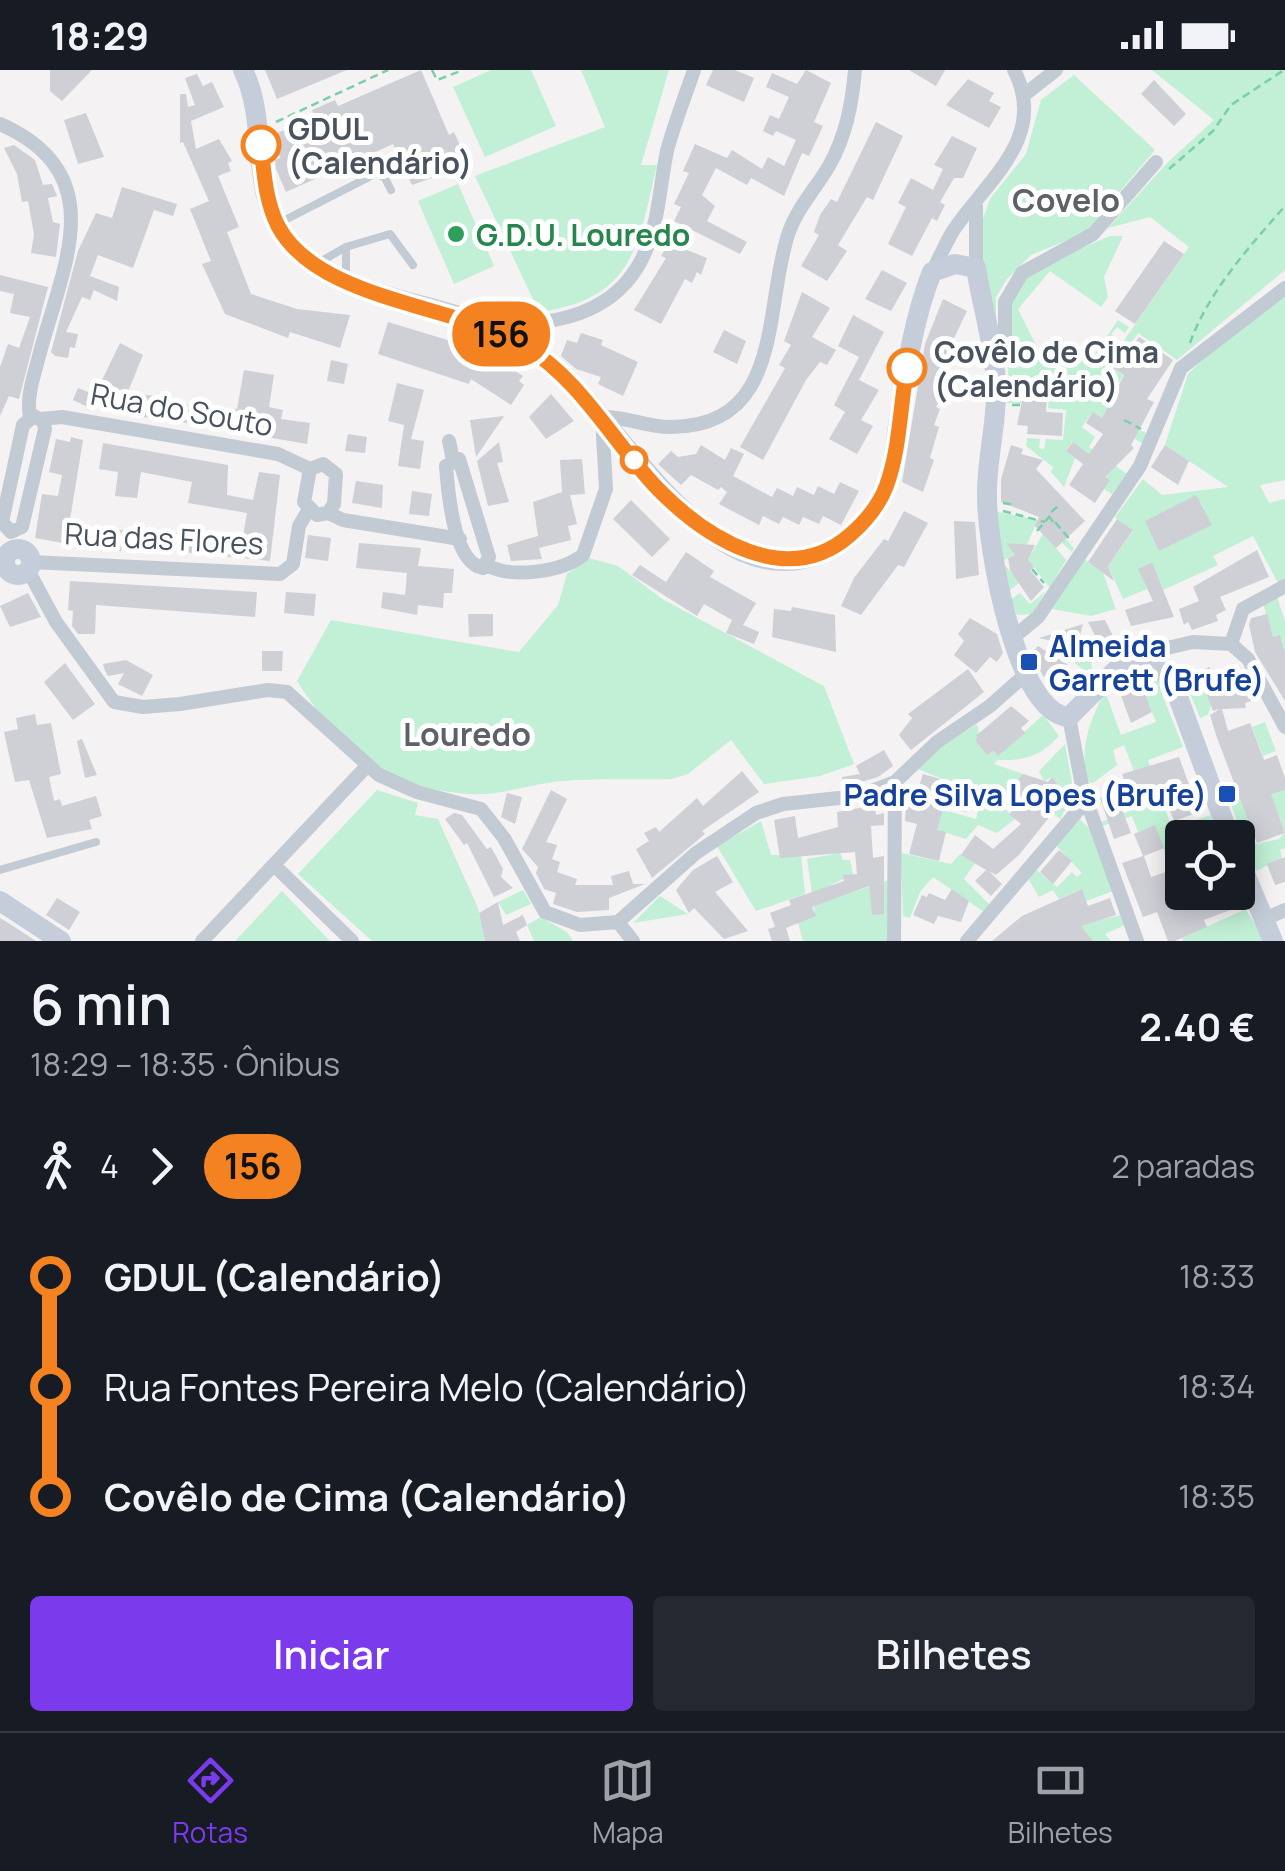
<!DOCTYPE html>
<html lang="pt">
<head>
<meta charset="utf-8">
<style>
  body { margin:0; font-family:Manrope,sans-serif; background:#242831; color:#f1f3f6; height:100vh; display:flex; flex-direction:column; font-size:38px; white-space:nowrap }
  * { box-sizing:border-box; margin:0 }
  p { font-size:32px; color:#9ea1a6 }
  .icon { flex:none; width:55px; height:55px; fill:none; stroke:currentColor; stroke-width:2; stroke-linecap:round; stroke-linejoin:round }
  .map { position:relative; height:871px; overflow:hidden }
  .drawer { display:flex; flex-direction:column; background:#171b24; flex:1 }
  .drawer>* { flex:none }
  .badge { padding:0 20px; border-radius:32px; font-size:35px; line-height:65px }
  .tools { position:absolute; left:1165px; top:750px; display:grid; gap:20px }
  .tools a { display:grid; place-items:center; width:90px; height:90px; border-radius:10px; background:#171b24; box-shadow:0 5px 25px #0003; font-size:50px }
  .map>.badge { position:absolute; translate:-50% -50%; box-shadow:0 0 0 5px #fff }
  .legs { display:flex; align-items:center; gap:15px; height:110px; padding:0 30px; font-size:32px }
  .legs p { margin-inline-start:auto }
  .overview { display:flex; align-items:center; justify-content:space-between; height:170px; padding:0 30px }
  h1 { font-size:55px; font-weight:600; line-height:75px }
  .button { display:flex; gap:20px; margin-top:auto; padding:20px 30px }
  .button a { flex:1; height:115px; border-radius:10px; background:#7c3aed; color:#fff; font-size:40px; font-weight:600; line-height:115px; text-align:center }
  .button a+a { background:#242831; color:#f1f3f6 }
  ul { padding:0 30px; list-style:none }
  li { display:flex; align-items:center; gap:35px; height:110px; font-size:38px }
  li i { display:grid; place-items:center; width:15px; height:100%; margin:0 12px; background:currentColor }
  li i::after { content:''; width:25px; height:25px; margin:-12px; border:8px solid; border-radius:50%; background:#171b24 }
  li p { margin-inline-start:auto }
  li:first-child i { background:linear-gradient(#0000 50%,currentColor 0) }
  li:last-child i { background:linear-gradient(currentColor 50%,#0000 0) }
  .status { display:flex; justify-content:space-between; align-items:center; height:70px; padding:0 50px; background:#171b24; direction:ltr }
  .status svg { height:28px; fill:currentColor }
  .menu { display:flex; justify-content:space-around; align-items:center; height:140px; border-top:2px solid #363941; background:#171b24; font-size:28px; color:#9ea1a6 }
  .menu a { display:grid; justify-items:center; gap:5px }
  .menu .active { color:#7c3aed }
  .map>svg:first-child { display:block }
</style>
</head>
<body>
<div class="status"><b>18:29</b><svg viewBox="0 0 49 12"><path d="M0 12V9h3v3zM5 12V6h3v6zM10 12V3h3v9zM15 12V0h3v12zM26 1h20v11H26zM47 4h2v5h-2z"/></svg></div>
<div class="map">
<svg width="1285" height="871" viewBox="0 0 1285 871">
  <rect width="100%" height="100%" fill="#f4f2f2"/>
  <path fill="#c1f0d6" d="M491 0H531L556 56 485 87 453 17Z
    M581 0H669L641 95H657C638 176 634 229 539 242L475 106 605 57Z
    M1152 0H1285V200L1177 290 1138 263 1121 287 1107 293 1123 305 1104 344 1146 363 1143 374 1093 342 1082 357 1095 367 1089 377 1127 404 1112 424 1104 419 1110 410 1090 397 1095 388 1072 372 1066 381 1075 388 1064 417 1051 402 1053 397 1026 376 1027 368 1040 369 1039 378 1044 379 1046 369 1063 370 1066 340 1048 338 1049 313 1023 309 1021 334 1007 333 1010 233 1026 208 1049 192 1110 166H1123L1104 207 1108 227 1101 237 1050 201 1018 239 1040 283 1094 285 1118 250 1129 257 1125 263 1117 257 1111 264 1117 269 1113 276 1118 279 1189 177 1150 147 1108 158 1168 92 1214 50Z
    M1074 5 1155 80 1085 163 1031 185 1007 209 996 227V265L983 191 982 151 990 129 1026 84 1041 30Z
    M458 114 494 196 454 214 418 131Z
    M1285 227V410L1260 415 1269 433 1285 429V510L1278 513 1253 466 1213 486 1218 495 1163 520 1151 492 1139 499 1147 519 1123 529 1108 496 1133 461 1115 447 1143 409 1162 425 1228 417 1165 375 1188 304 1221 272Z
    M993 441 1038 450 1023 483 1016 474 1009 473 1015 485 1001 491 1020 512 1009 521 1000 495Z
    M1050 451 1074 478 1072 482 1061 472 1056 478 1066 490 1050 518 1028 490Z
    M589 488 618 496 664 530 824 616 854 694 820 706 764 714 731 670 688 704 672 709C636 710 599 708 563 711 533 713 501 726 471 724 387 719 341 680 297 611L331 550 519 582 558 535 567 504Z
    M1084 489 1103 503 1116 539 1091 546 1052 539Z
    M1045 522 1032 544 1017 545 1010 530 1020 523 1030 534Z
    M1277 527 1285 551V585L1263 596 1261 586 1284 579 1280 566 1273 567 1263 534Z
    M1057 572 1091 580 1092 607 1056 577Z
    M1136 600 1155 603 1167 621 1162 624 1183 677 1148 690 1155 709 1135 704 1124 675 1113 680 1117 695 1093 713 1087 711C1080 675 1089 653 1105 621L1121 665 1156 652 1140 612 1127 616 1122 606Z
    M1191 602 1199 606 1211 636 1208 645 1200 648 1186 613Z
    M1043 645 1059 666C1041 686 1025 691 998 690L994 694 1023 704 1012 715 1027 727 1016 737 1005 728 998 732 1015 749 997 763 978 755 966 769 937 760 943 740 976 749 978 741 957 728 955 714 918 699 940 678 977 654 980 668 976 672 987 685 993 681 998 686Z
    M1265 652 1276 681 1263 686 1252 657Z
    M1065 674 1074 724 1060 749 1052 742 1067 724 1052 707 1044 711 1039 701Z
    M1234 711 1272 723 1285 720V778L1280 780 1282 788 1256 801 1247 776 1279 769 1285 762 1277 741 1242 753 1247 768 1244 770 1224 715Z
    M377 720 418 733 415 745 438 749 478 838 485 871H372L298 804Z
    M1161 729 1173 759 1210 745 1218 767 1182 768V779L1166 785 1155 756 1138 762 1132 746 1102 756 1101 752Z
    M1080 749 1091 760 1113 821 1086 831 1081 819 1059 829 1053 820 1039 827 1027 807 1034 798 1057 817 1072 802 1077 807 1082 803 1054 773Z
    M761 751 771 785H801L805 824 756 841 717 776Z
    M840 783 843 790H850L853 804 831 815 835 828 892 809 888 871H803L798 853 815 845 807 789Z
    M901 783 951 794 960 784 975 793 964 809 990 835 984 842 933 807 920 822 910 848 903 846Z
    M523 820 531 834 506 845 498 832Z
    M282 821 330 871H235Z
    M660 826 688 844 633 853Z
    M1064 839 1082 854 1121 845 1125 855 1105 864 1111 871H1093Z
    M1246 839 1265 871H1183L1182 868Z
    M541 847 567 862 573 871H534L527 855Z"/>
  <path fill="#ced0d6" d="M50 0H92L62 31 50 21Z
    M265 0H347L277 29Z
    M421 0 449 65 454 62 469 95 412 115 393 74 286 122 276 99 275 90 280 88 273 65 315 47 312 40 335 30 338 36Z
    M713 0H735L754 8 744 32 706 15Z
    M806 0 831 13 814 52 823 56 809 86 802 83 784 126 751 108 747 115 716 98 702 125 715 136 707 151 747 172 740 184 674 151 681 137 674 134 689 103 683 101 695 74 727 88 732 80 762 99 768 87 784 96 796 70 776 61 773 66 763 61 770 45 779 49 789 27 766 17 772 3 797 14Z
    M909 0H945L936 16Z
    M197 4 203 16 212 12 224 37 191 51 196 79 219 69 232 91 228 93 231 101 218 106 239 157 227 162 251 224 297 239 350 245 340 278 290 262 288 268 225 244 202 194 211 191 190 139 209 131 183 72 180 73V24H186L188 37 195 35 185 8Z
    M968 9 994 23 989 31 1001 37 989 58 946 35Z
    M1154 10 1186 44 1174 56 1141 24Z
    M86 43 104 87 78 94 64 50Z
    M876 52 903 66 873 130 867 127 838 175 847 181 827 211 801 196 819 165 814 162 820 145 831 129 837 132Z
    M952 66 977 78 963 108H954L940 132 945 135 937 151 932 148 912 186 888 174 906 137 898 133 911 108 933 120 943 99 934 95Z
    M14 75 35 90 43 115 52 114 57 126 48 128 53 152 60 154 56 187 31 183 34 164 28 131 22 132 17 104 4 78Z
    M122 117 177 134 173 146 154 140 133 198 98 185 90 206 119 217 117 231 94 220 90 230 82 227 66 262 78 264 75 278 70 277 68 288 55 286 51 282 78 181 96 143 112 148Z
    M1164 171 1184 184 1135 254 1115 241Z
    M669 173 707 188 701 205 697 202 692 213 685 209 661 254 634 240 666 188 661 186Z
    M882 200 907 213 891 241 865 229Z
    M0 205 48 217 19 329 9 326 0 346V297L8 274 19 278 30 247 10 243 14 224 0 221Z
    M802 222 830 238 812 267 836 280 827 295 820 292 806 310 763 390 740 377 785 298 779 295 791 275 784 271Z
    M943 229 967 241 945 287 946 305 938 321 943 323 936 337 940 339 934 355 939 357 930 388 934 390 923 422 902 412 925 274Z
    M853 245 884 262 859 310 879 320 861 350 873 356 857 384 829 369 845 342 834 335 859 287 838 276Z
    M388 252 477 279 474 293 500 299 504 294 523 306 519 311 524 315 511 335 471 309 469 314 378 284Z
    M724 260 746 271 737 294 713 282Z
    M581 263 603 270 601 275 638 292 623 326 598 314 601 307 576 299 561 286 567 270 577 273Z
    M1139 267 1173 290 1147 329 1154 332 1131 375 1134 378 1105 407 1110 410 1095 433 1069 415 1083 394 1066 381 1073 372 1089 384 1103 364 1086 353 1093 342 1102 348 1124 305 1106 293 1114 282 1123 289Z
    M120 273 143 285 127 324 102 310Z
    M331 290 348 294 344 314 327 311Z
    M244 300 274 305 269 337 283 340 281 349 310 353 307 374 181 352 183 334 237 339Z
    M397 313 424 320 411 369 424 371 420 399 398 396 404 355 388 351Z
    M78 318 93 324 90 338 73 330Z
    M1024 321 1047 322 1046 342 1063 343 1062 366 1027 364 1028 356 1017 355Z
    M136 323 154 326 150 348 132 345Z
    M551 324 574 351 546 369 529 347Z
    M504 346 476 387 470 350Z
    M348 364 367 367 365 383 345 381Z
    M71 367 83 370 68 462 63 473 35 468 42 424 58 426 62 405 49 402 56 369 70 372Z
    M499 372 503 392 497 393 509 432 488 436 477 391Z
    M103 373 228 395 227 425 253 430 259 402 280 405 270 491 154 479 156 462 243 466 247 443 188 433 192 412 141 402 137 428 115 426 118 402 99 399Z
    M701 375 725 390 731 378 744 384 733 406 772 427 777 418 793 426 797 417 814 425 818 416 834 424 840 412 859 421 841 455 823 446 819 454 803 447 799 455 783 447 779 454 763 446 759 455 719 434 727 422 721 417 718 420 691 405 681 415 658 394 671 381 678 387 696 384Z
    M1011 375 1023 379 1021 384 1043 390 1036 399 1085 451 1056 478 1035 456 1039 447 1001 432V409Z
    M1165 375 1189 391 1178 415 1151 397Z
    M582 389 585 424 570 425 577 454 568 456 571 470 539 478 542 489 511 491 507 475 538 466 533 432 562 422 560 390Z
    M356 411 383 415 382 438 352 433Z
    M412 421 432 424 429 446 409 444Z
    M1196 425 1212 455 1159 481 1145 451Z
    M631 430 670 469 652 487 613 449Z
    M904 441 928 453 904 497 898 495 861 545 841 536 854 508 884 469 888 471Z
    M1117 449 1133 460 1108 496 1114 511 1088 492Z
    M954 451 975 452 979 505 956 509Z
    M97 457 129 461 127 474H122L121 481 95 478Z
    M308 465 331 468 328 491 305 488Z
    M359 473 421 478 418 496 454 499 452 523H444L443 538 418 535 417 545 381 538 383 522 405 525 407 503 356 498Z
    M1006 473 1035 475 1028 490 1034 497 1030 500 1044 517 1031 531 1010 500 1008 488 1015 485Z
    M1257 480 1269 507 1220 527 1226 540 1216 545 1218 551 1192 560 1188 552 1184 555 1179 539 1199 531 1193 517Z
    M686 482 714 501 710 507 756 533 743 555 759 562 754 574 726 563 732 550 704 534 697 546 632 505 640 495 666 512Z
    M1152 492 1174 547 1131 556 1125 540 1153 531 1138 499Z
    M70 511 257 522 255 547 96 535 95 564H78L72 556 73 541 68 540Z
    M286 522 316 524 314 546 284 543Z
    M28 523 41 547 10 557 0 536Z
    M792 537 835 545 836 582 772 567 774 539 791 541Z
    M468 544H493V566L469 567Z
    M1267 544 1273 567 1280 565 1285 583V631L1255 582 1249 555 1251 548Z
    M970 548 997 564 1003 583 997 592 990 587 976 603 954 585 964 571 958 564Z
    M1105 550 1114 568 1100 575 1088 552Z
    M1083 554 1077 577 1039 568Z
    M1038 576 1068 595 1052 613 1043 606 1032 583Z
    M262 581H283L282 601H262Z
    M126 590 153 605 142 626 118 614 124 603 108 606 105 601 103 594Z
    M65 593 95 634 73 650 44 612Z
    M1230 596 1235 614 1240 619 1247 618 1251 631 1245 633 1246 638 1222 639 1228 661 1250 653 1264 690 1277 685 1285 708V720L1271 724 1285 763 1257 773 1216 665 1210 645 1220 639 1213 641 1198 603 1209 597 1214 602Z
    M968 599 984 622 911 680 899 665 912 648 908 644Z
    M1137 617 1143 619 1152 642 1131 653 1120 623Z
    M1011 636 1029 651 1021 658 1025 663 998 686 993 681 987 685 976 672 977 665Z
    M35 644 37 655 51 653 61 704 49 707 54 731 60 729 62 736 96 726 102 746 89 750 92 759 47 768 29 710 15 712 4 662 18 659 16 648Z
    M82 669 97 705 85 708 77 671Z
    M884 680 893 696 878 707 844 717 842 707 860 704 856 696Z
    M1179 687 1199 742 1174 751 1165 728 1146 734 1144 729 1121 737 1131 763 1114 769 1100 728 1127 718 1122 704Z
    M742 701 759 722 702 761 705 764 652 808 636 779 649 771 644 763 656 757 659 762 697 728 703 736Z
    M923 704 944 710 940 723 969 731 966 742 944 736 937 760 946 762 939 791 909 784 917 754 905 751 906 731 914 733Z
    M1023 704 1048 712 1052 707 1067 725 1019 785 996 805 989 801 1002 814 991 826 975 811 986 800 961 785 975 765 993 779 1021 754 1009 744 1023 730 1012 715Z
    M551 720 567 729 546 772 557 775 552 789 560 792 557 802 577 809 575 815H613L611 806 629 801 633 814H645L609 828V840L577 842 553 834 556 823 544 819 536 803 538 797 522 779Z
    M507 723 522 727 515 754 501 747Z
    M875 735 876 745 884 743V755L871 756 873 788 884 786V844L872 845 869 816 812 837 816 846 786 858 790 871H772L768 859 775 857 770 843 791 835 789 830 844 811 843 805 857 804 855 782 780 788 774 750 795 746 798 768 838 757 837 742Z
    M454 743 462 745 487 779 491 777 503 799 501 807 513 818 494 827 467 773 464 775 445 749Z
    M1155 755 1164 778 1144 786 1151 807 1172 800 1176 810 1182 808V822H1233L1238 837 1204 850 1207 857 1175 871H1168L1157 842 1143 847 1122 793 1143 786 1134 764Z
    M1059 780 1072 791 1053 814 1040 802Z
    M717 786 733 812 715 822 748 861 724 869 694 838 689 843 676 820 693 800Z
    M1285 787V812L1275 815 1267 794Z
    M952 819 969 831 961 852 938 846 934 854 913 845 922 825 927 827 929 823 945 830Z
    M1082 819 1088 836 1110 828 1116 845 1081 856 1093 871H992L1022 846Z
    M57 828 80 842 69 860 46 845Z
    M498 832 503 855 523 845 527 855 516 862 520 871H485L479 843Z
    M0 848 10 854 36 871H0Z"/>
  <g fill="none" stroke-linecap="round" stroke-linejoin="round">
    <path stroke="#79cfaa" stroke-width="2.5" stroke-dasharray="8 5" stroke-linecap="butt" d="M432 0 437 10 463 0
      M276 52 388 0
      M1169 99 1213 61 1231 35 1284 0
      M1190 273C1208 222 1250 176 1285 136
      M1012 335H1024
      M1124 350 1141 359
      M1003 433 1016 435
      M1003 441 1045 452
      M1053 452 1048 445 1059 435
      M1055 452 1072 472
      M1037 461 1049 447
      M1032 499 1044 513"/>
    <path stroke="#c2cbd3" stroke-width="8" d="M277 154 377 103 385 108 391 120
      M318 193 346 177 390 164 413 195
      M346 207V177
      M0 800 96 772"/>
    <path stroke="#c2cbd3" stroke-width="14" d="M1024 25 1056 0
      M0 54C113 104 63 195 39 286 34 306 26 327 30 347
      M976 136V198
      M932 202C939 189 945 174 953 161 986 111 1049 67 1014 0
      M489 253C552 257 619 246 646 180 659 150 660 114 667 81 674 54 685 27 694 0
      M994 295 1005 277V232L1022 203 1093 164 1156 92
      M34 346 44 352 45 359 22 457 11 462 2 452 23 355Z
      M41 349 62 347 278 384 310 399
      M449 371 453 390
      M459 389 489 487 483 498C453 493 448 421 446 396Z
      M323 394 336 404 334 434 328 443 317 445 304 432 310 399Z
      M328 443 343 450 460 469
      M31 492 280 504 293 494 299 456 308 441
      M487 495C511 509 562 502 583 485L606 419 602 347C625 346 646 357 670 357 786 357 763 235 789 162 798 137 816 118 829 96 846 66 852 34 855 0
      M28 500 56 552 114 632 143 637 180 634 268 620 287 622 379 705 417 722 481 739 504 768 545 842 580 855 618 852 696 783 756 743 783 734 858 726 895 712 937 672 990 636 1025 605
      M1015 566 1038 547 1140 396 1181 298 1285 218
      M1231 574 1248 589 1285 657
      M1154 581 1193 572 1231 574 1243 539 1285 516
      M1069 647 1083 721 1137 871
      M274 795 352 871
      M1262 850 1285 840
      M618 852 633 871
      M202 871 366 697
      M894 871 895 712
      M967 871 1086 731"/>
    <path stroke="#c5cdda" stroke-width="20" d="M243 0C269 52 249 121 285 167 329 225 414 228 476 252 507 263 536 281 560 303 627 361 722 548 838 474 858 462 878 439 886 417 895 394 896 366 900 342 907 295 914 247 932 202L955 194 976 198C982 236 994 274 996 312 998 351 986 389 987 427 987 472 1015 644 1069 647L1120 596 1154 581 1178 627 1230 768
      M5 492a13 13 0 1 1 26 0a13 13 0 1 1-26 0Z
      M1238 787 1273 871
      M0 831 61 871"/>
  </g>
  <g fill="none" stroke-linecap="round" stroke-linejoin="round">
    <defs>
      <path id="line-1" d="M261 75C264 102 265 130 278 156 318 231 455 234 525 276 583 312 612 371 658 419 706 468 787 520 850 465 865 452 879 435 886 417 900 380 900 336 907 298"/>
    </defs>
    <use href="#line-1" stroke="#fff" stroke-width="22"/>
    <use href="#line-1" stroke="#f58220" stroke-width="15"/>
  </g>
  <g fill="#fff" stroke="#f58220" stroke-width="5">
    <circle cx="261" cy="75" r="18"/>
    <circle cx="907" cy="298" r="18"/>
    <circle cx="634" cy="390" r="12"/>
  </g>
  <circle fill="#2e9e5b" stroke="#fff" stroke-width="4" cx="456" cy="164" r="10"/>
  <g fill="#1a4fb4" stroke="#fff" stroke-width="4">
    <rect x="1019" y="582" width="20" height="20" rx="5"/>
    <rect x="1217" y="714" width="20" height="20" rx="5"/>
  </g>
  <g text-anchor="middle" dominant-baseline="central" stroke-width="10" stroke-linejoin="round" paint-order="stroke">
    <g font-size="30" font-weight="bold" fill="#49535f" stroke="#fff" text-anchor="start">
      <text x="288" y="58">GDUL<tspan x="288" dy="34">(Calendário)</tspan></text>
      <text x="934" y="281">Covêlo de Cima<tspan x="934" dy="34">(Calendário)</tspan></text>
    </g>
    <g font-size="30" font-weight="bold" fill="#27864d" stroke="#fff" text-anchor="start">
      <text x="476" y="164">G.D.U. Louredo</text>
    </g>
    <g font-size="30" fill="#49535f" stroke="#fff">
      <text transform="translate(182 339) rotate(10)">Rua do Souto</text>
      <text transform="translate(164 468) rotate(3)">Rua das Flores</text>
    </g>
    <g font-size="30" font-weight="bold" fill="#164399" stroke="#fff" text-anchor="start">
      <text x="1049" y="575">Almeida<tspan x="1049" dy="34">Garrett (Brufe)</tspan></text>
      <text x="1207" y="724" text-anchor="end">Padre Silva Lopes (Brufe)</text>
    </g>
    <g font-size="32" font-weight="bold" fill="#5e6167" stroke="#fff">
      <text x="1066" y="130">Covelo</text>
      <text x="467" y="664">Louredo</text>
    </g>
  </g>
</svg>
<div class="tools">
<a><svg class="icon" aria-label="locate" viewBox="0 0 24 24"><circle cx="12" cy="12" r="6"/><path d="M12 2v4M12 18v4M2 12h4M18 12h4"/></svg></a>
</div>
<b class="badge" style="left:501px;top:264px;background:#f58220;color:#111">156</b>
</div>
<section class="drawer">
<div class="overview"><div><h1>6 min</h1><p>18:29 – 18:35 · Ônibus</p></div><b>2.40 €</b></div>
<div class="legs"><svg class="icon" aria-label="walk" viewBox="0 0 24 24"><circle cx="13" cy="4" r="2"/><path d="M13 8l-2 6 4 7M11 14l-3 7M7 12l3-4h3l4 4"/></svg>4<svg class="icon" aria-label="forward" viewBox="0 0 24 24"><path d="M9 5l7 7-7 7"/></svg><b class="badge" style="background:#f58220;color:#111">156</b><p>2 paradas</p></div>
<ul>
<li><i style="color:#f58220"></i><b>GDUL (Calendário)</b><p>18:33</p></li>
<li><i style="color:#f58220"></i><span>Rua Fontes Pereira Melo (Calendário)</span><p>18:34</p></li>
<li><i style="color:#f58220"></i><b>Covêlo de Cima (Calendário)</b><p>18:35</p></li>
</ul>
<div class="button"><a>Iniciar</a><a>Bilhetes</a></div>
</section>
<nav class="menu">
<a class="active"><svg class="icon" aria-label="directions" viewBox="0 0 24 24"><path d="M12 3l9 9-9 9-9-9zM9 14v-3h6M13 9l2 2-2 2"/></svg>Rotas</a>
<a><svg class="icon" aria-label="map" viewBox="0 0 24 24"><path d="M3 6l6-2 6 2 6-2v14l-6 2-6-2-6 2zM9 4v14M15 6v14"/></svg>Mapa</a>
<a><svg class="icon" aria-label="tickets" viewBox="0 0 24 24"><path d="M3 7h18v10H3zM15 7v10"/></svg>Bilhetes</a>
</nav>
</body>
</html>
